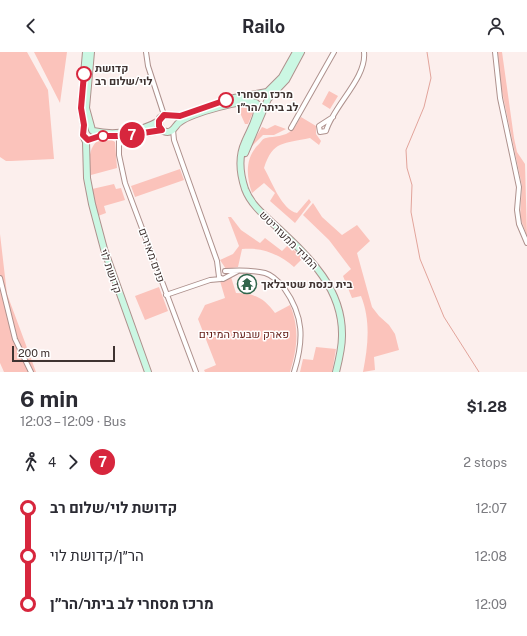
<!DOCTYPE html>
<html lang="en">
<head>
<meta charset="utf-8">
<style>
  body { margin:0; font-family:"Public Sans",Heebo,sans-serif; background:#f7f7f7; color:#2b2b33; height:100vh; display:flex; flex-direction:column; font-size:15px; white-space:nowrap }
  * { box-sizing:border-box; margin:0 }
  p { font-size:13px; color:#7c7c81 }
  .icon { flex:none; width:22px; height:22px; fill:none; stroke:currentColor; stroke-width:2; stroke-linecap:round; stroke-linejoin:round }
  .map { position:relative; height:320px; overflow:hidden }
  .panel { display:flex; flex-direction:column; background:#fff; flex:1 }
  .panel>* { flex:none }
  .badge { padding:0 8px; border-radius:13px; font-size:14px; line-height:26px }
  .scale { position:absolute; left:12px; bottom:10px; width:103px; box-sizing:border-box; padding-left:4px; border:2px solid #3f3331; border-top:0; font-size:11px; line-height:14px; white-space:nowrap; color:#3f3331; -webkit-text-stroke:3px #fff; paint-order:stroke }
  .map>.badge { position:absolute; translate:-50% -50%; box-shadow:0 0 0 2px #fff }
  .legs { display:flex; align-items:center; gap:6px; height:44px; padding:0 20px; font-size:13px }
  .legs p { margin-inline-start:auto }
  .overview { display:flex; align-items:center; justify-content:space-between; height:68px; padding:0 20px }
  h1 { font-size:22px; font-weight:700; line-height:30px }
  ul { padding:0 20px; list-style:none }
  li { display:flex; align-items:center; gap:14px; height:48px; font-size:15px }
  li i { display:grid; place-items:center; width:6px; height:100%; margin:0 5px; background:currentColor }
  li i::after { content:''; width:10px; height:10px; margin:-5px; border:3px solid; border-radius:50%; background:#fff }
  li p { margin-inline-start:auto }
  li:first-child i { background:linear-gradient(#0000 50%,currentColor 0) }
  li:last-child i { background:linear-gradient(currentColor 50%,#0000 0) }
  header { display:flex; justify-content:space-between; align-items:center; height:52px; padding:0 20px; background:#fff; font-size:18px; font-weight:700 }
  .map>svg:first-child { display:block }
</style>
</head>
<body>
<header><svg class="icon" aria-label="back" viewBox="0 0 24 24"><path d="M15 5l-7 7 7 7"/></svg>Railo<svg class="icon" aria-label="person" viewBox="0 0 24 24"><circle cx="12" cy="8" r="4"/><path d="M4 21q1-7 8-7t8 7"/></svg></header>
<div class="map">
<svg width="527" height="320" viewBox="0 0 527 320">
  <rect width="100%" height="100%" fill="#fcefed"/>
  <path fill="#fbc3bb" d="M0 0H27L48 38 54 107 11 109H6L0 105Z
    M34 0H67L60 51Z
    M498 0H502L514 86 517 100 525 112 527 184 520 165 522 134 500 30Z
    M329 39 338 44 330 57 322 52Z
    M247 52 253 54 254 58 248 72H245L237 54Z
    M301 65 316 74V82L321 89 319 93 310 86C284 92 273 88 264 116 272 130 282 158 297 161L309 147 311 150 295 171 270 149 275 141 264 131 252 141C246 124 245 105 259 92 261 90 263 86 266 86 274 84 285 85 292 78 296 75 298 69 301 65Z
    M275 73 286 77 274 83H263L248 98 262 75 267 77Z
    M110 87 115 90 117 116 91 123C88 114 88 92 100 88 103 87 107 87 110 87Z
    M180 117 184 128 135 145 131 134Z
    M114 132 116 137 121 136 125 148 104 154 106 161 98 164 92 137Z
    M313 151 322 165 342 183 357 173 370 189 357 201 372 255 379 264 389 273 395 282 399 298 374 305 375 318 363 320C368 294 371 269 361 244L352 246 343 224 351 217 329 188 303 163Z
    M228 165H231L241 178 260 191 265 186 282 199 288 193 303 206 294 215C279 202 262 195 242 197L238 215 226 217 220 208 233 202 239 194Z
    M0 182 7 242 36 320H4L0 311Z
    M231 225 236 241C254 241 264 246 275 261L290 253C300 277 297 297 290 320H205L204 318 216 313 198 267 205 253 225 246 220 229H225Z
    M159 235 168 259 145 268 135 244Z
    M316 295 336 297 332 320H300L303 307 313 308Z"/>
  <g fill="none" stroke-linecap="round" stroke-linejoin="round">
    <path stroke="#e2a49b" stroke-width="1" d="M427 0 431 26 424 55 406 98 407 116 412 133 411 160 420 207 444 265 479 320"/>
    <defs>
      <path id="street" d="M146 0 148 14 164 63
        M495 0 500 46 519 135 517 158 519 172 527 191
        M333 65 319 74 320 80 326 79C333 54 367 26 364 0
        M291 76 334 0
        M173 78 174 88 217 209 219 225 223 227 238 219
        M119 84V103L125 131 196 320
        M225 219C238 218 252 218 265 221 272 223 279 230 284 236 304 264 304 288 294 320
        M0 226 15 287 31 320
        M166 243 210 228 221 227"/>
      <path id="secondary" d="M86 0 81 56 84 73 83 83 86 90 87 126 92 152 104 197 148 320
        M91 0 86 56 92 78
        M256 51C246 45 190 62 180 70 176 72 175 77 171 79 168 81 166 80 163 79L159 73 160 66 164 63 180 64 234 46 267 40 282 25 296 0
        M258 53C258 66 250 78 245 90 238 105 240 122 245 137 251 153 265 164 278 176 310 206 343 237 342 284 342 296 339 308 336 320
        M93 79C115 84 140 80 159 69
        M94 85 133 83 162 78
        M245 101 268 47 286 28 301 0"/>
    </defs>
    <use href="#street" stroke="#ae918d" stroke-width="6"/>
    <use href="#secondary" stroke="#ae918d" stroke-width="8"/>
    <use href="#street" stroke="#fff" stroke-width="4"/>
    <use href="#secondary" stroke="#cbf7e3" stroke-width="6"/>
  </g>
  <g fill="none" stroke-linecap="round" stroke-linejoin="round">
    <defs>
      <path id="line-1" d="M84 22 81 56 84 73 83 83 88 88 100 84H124L162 78 159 74V69L164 63 180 64 226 48"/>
    </defs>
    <use href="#line-1" stroke="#fff" stroke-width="9"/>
    <use href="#line-1" stroke="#d7263d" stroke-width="6"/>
  </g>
  <defs>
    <symbol id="temple-ring" viewBox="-11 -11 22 22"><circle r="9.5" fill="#fff" stroke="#31664c" stroke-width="1.5"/><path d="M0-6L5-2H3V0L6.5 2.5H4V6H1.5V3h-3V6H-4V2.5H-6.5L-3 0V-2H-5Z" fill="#31664c"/></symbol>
  </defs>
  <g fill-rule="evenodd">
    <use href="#temple-ring" x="236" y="221" width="22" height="22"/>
  </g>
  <g fill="#fff" stroke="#d7263d" stroke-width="2">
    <circle cx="84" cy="22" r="7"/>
    <circle cx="226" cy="48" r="7"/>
    <circle cx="103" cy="84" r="5"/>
  </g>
  <g text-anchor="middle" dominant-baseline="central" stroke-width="3" stroke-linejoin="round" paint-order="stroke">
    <g font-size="11" font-weight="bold" fill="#3f3331" stroke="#fff" text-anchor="start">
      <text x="95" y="16">קדושת<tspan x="95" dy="13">לוי/שלום רב</tspan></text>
      <text x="237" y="42">מרכז מסחרי<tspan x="237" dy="13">לב ביתר/הר״ן</tspan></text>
    </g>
    <g font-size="11" fill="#3f3331" stroke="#fff">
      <text transform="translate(289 188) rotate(45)">המגיד ממעזריטש</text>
      <text transform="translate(152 203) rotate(70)">פנים מאירים</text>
      <text transform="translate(111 219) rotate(71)">קדושת לוי</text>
    </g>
    <g font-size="11" font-weight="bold" fill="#3f3331" stroke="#fff" text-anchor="start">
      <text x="261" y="232">בית כנסת שטיבלאך</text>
    </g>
    <g font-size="11" fill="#621a14" stroke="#fff">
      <text x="244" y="282">פארק שבעת המינים</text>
    </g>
  </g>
</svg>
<div class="scale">200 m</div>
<b class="badge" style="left:132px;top:83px;background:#d7263d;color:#fff">7</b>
</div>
<section class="panel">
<div class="overview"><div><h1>6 min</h1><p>12:03 – 12:09 · Bus</p></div><b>$1.28</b></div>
<div class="legs"><svg class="icon" aria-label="walk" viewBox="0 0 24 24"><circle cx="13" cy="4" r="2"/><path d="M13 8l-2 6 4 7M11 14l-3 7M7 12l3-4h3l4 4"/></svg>4<svg class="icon" aria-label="forward" viewBox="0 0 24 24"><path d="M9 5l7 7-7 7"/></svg><b class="badge" style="background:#d7263d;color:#fff">7</b><p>2 stops</p></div>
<ul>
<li><i style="color:#d7263d"></i><b>קדושת לוי/שלום רב</b><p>12:07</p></li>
<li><i style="color:#d7263d"></i><span>הר״ן/קדושת לוי</span><p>12:08</p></li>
<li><i style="color:#d7263d"></i><b>מרכז מסחרי לב ביתר/הר״ן</b><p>12:09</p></li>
</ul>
</section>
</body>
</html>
